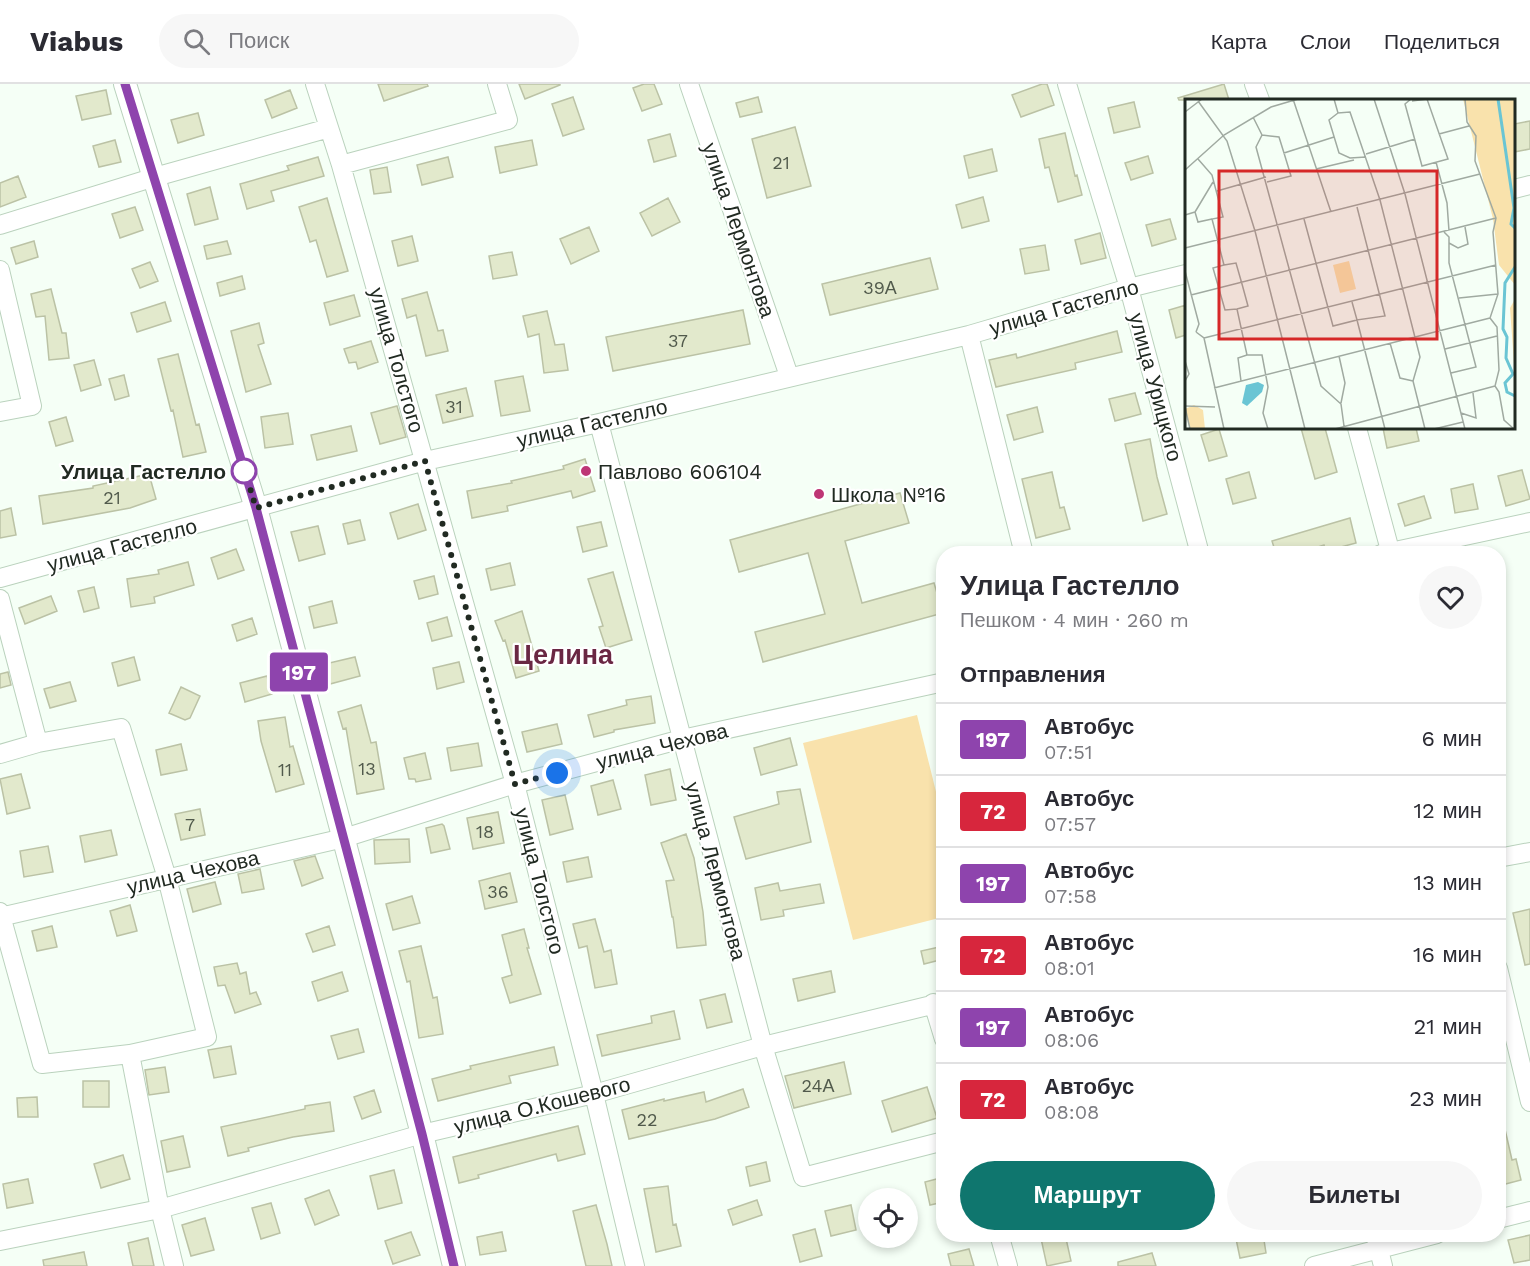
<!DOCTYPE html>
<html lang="ru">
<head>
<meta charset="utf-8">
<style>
  body { margin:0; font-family:"Work Sans",sans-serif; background:#f7f7f7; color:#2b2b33; height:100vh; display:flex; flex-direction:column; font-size:22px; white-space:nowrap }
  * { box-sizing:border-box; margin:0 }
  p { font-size:20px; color:#7c7c81 }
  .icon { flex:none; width:33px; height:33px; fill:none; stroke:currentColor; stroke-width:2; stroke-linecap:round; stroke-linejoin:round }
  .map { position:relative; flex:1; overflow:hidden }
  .panel { position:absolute; left:936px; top:462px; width:570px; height:696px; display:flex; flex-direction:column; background:#fff; border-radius:24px; box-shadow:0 3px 9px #0003 }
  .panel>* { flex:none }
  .badge { padding:0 12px; border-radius:4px; font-size:21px; line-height:39px }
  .fabs { position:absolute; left:858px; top:1104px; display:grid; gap:12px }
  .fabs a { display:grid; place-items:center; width:60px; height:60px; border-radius:50%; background:#fff; box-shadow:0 3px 9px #0003; font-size:30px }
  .you { position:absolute; width:30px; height:30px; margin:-15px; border:4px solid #fff; border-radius:50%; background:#1a73e8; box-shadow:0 0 0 9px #1a73e833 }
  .map>.badge { position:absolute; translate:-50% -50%; box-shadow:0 0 0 3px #fff }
  h2 { padding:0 24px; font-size:22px; line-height:54px }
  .round { display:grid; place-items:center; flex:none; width:63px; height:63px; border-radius:32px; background:#f7f7f7 }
  .headline { display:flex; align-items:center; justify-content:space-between; height:102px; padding:0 24px }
  h1 { font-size:28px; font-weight:800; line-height:45px }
  .action { display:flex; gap:12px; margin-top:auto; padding:12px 24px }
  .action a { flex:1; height:69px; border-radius:36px; background:#0f766e; color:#fff; font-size:24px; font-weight:800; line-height:69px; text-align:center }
  .action a+a { background:#f7f7f7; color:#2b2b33 }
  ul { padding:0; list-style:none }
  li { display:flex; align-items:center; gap:18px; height:72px; padding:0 24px; border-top:2px solid #e1e1e2 }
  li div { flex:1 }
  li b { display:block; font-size:22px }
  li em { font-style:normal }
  li .badge { min-width:66px; font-weight:700; text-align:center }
  header { display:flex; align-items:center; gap:36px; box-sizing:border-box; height:84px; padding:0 30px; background:#fff; border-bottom:2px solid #e1e1e2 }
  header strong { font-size:28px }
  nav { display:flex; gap:33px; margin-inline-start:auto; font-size:21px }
  .search { width:420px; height:54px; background:#f7f7f7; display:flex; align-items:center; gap:15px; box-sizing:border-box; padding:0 21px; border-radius:33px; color:#7c7c81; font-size:22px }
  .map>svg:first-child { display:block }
</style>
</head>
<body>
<header>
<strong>Viabus</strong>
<div class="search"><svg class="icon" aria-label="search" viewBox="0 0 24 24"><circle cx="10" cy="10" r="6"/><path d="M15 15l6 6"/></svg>Поиск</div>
<nav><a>Карта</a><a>Слои</a><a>Поделиться</a></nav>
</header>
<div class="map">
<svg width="1530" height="1182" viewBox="0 0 1530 1182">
  <rect width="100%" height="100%" fill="#f5fff6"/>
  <path fill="#f9e2ac" d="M917 631 943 736V833L853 856 803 659Z"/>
  <path fill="#e2e9cc" stroke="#bbc2a5" stroke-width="1.5" d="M378 0H427L428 2 384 17Z
    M519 0H560V1L525 15Z
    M644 0H654L662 20 642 27 633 4Z
    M1042 0H1047L1054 21 1021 33 1012 11Z
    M1224 0 1229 16H1179L1178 14Z
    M106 6 111 30 82 36 76 12Z
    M290 6 297 24 272 34 265 16Z
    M573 13 584 45 563 52 552 20Z
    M758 13 762 28 740 33 736 19Z
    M1134 18 1140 43 1114 49 1108 24Z
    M198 29 204 51 178 59 171 36Z
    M1530 37V65L1514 68V40Z
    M795 43 811 102 767 114 752 55Z
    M1065 49 1075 92 1077 91 1082 111 1058 118 1049 83 1045 84 1039 55Z
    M670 50 676 72 654 78 648 56Z
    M115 56 121 78 99 83 93 62Z
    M532 56 537 81 500 89 495 63Z
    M992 65 997 87 969 94 964 72Z
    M1148 72 1153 89 1131 96 1125 79Z
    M318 73 324 92 271 107 274 117 247 125 240 100 289 86 287 82Z
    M448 73 453 93 422 101 417 81Z
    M387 83 391 108 374 110 370 86Z
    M18 92 26 113 0 123V99Z
    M210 103 218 135 195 141 187 110Z
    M983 113 989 137 962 144 956 121Z
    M327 114 348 187 327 193 316 156 310 158 299 123Z
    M668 114 680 138 652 152 640 129Z
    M135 123 143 146 120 154 112 130Z
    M1170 135 1176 155 1152 162 1146 141Z
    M589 143 599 167 571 180 560 155Z
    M1100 149 1106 174 1081 180 1075 156Z
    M412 152 418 177 398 182 392 157Z
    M34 157 38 173 16 180 11 164Z
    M227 157 231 170 207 175 204 162Z
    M1045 161 1049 186 1025 190 1020 165Z
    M512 168 517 191 493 195 489 172Z
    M930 174 938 205 830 231 822 200Z
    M150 178 158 197 140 204 132 185Z
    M242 192 245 205 220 212 217 199Z
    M51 205 62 249H66L69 274 49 276 45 232 36 233 31 210Z
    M427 208 438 247 443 246 448 267 426 272 416 231 407 234 402 215Z
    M354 211 360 232 330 241 324 219Z
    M165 218 171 237 137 248 131 229Z
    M1186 221V251L1176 254 1169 226Z
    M743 226 750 260 613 287 606 253Z
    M547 227 555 261 564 260 568 286 544 289 539 250 528 253 523 232Z
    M259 239 264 259 258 261 271 300 246 308 231 247Z
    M1117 247 1122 268 1075 279 1076 285 996 303 989 276 1016 270 1017 274Z
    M371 257 378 278 358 285 356 278 349 279 344 265Z
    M178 270 196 341 199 340 206 368 183 373 173 326 171 327 158 275Z
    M94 276 101 301 81 307 74 281Z
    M124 291 129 312 115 316 109 295Z
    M523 292 530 327 501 332 495 297Z
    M466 304 473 332 443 339 436 311Z
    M1135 309 1141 330 1115 337 1109 315Z
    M397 322 406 353 380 360 371 329Z
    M1037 323 1043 348 1014 356 1007 331Z
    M288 329 293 360 265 364 261 333Z
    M66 333 73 357 56 362 49 338Z
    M351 342 357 367 317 376 311 351Z
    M1301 344H1325L1337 388 1315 395Z
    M1383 344H1416L1419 357 1387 364Z
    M1219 345 1227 372 1209 377 1201 351Z
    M1150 355 1157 393 1167 430 1143 437 1125 360Z
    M585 375 595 407 573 414 571 407 507 422 508 427 472 434 467 407 512 399 511 397 564 385 563 382Z
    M1522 386 1530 415 1506 422 1498 392Z
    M1052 388 1060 424 1064 423 1070 445 1036 454 1022 395Z
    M1249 388 1256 414 1233 420 1226 395Z
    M149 390 156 415 130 424 43 440 39 412 93 404V402Z
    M1473 400 1478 425 1455 429 1451 405Z
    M900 409 909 439 845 457 862 519 934 499 943 529 763 578 755 548 825 530 808 469 739 488 730 456Z
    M1424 412 1431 434 1405 442 1398 420Z
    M418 420 426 446 398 455 390 429Z
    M11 424 16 451 0 454V427Z
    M1350 434 1356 459 1326 467 1324 461 1297 470H1276L1272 457Z
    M360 436 365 456 348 460 343 440Z
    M601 438 607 462 583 468 577 443Z
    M318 442 325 470 299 477 291 448Z
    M236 465 244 486 218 495 211 474Z
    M188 478 194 501 154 513 155 519 131 523 127 495 159 490 158 486Z
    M510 479 515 501 491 506 486 485Z
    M613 488 632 556 606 564 599 543 603 542 588 495Z
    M434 492 438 510 419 515 414 497Z
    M94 503 99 524 84 528 78 507Z
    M51 512 57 527 25 540 19 524Z
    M332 517 337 539 314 544 309 523Z
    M522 527 539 587 516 594 505 556 503 557 495 537Z
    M447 533 452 552 432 557 427 539Z
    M252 534 257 550 237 557 232 541Z
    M134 573 140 596 118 602 112 579Z
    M355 573 360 592 330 600 325 580Z
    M459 578 464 598 437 605 433 584Z
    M8 588 11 601 0 604V590Z
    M267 592 272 610 245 618 240 599Z
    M70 598 76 617 50 624 44 605Z
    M181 603 200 612 190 634 185 636 169 629Z
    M651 612 655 639 614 646V648L594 653 588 631 627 621 626 616Z
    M361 621 371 659 376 658 384 705 357 710 346 644 343 645 338 628Z
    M285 633 290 663 293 662 304 700 276 708 261 657 258 637Z
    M557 640 562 660 527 668 522 648Z
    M790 654 797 681 761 691 754 664Z
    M478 659 482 682 451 687 447 664Z
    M181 660 187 686 161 691 156 666Z
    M425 669 431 695 416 698 415 695H409L404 674Z
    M670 685 676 716 651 721 645 691Z
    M21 690 30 724 7 730 0 695Z
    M613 696 621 725 598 731 591 702Z
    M800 705 811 758 746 775 734 733 779 720 777 708Z
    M565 711 573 745 550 751 542 716Z
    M200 725 205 751 181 756 175 730Z
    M498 728 504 759 473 765 467 734Z
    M442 740 444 742 450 765 431 769 426 744Z
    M111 746 117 771 85 778 80 752Z
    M686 750 694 774 703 828 706 861 677 864 673 833H672L666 797 674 796 661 759Z
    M409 755 410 778 375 780 374 756Z
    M48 762 53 788 24 793 20 767Z
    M315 772 323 794 302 802 294 777Z
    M588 773 592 793 567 798 563 778Z
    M260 785 264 805 242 809 238 790Z
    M510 789 517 818 485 825 479 797Z
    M215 798 221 820 193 828 187 805Z
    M778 799 780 807 820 800 824 819 783 826 784 832 761 836 755 804Z
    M412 812 420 839 393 846 386 820Z
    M130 821 137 847 117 852 110 827Z
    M1530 825V880L1525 881 1513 829Z
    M595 835 604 868 611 866 617 900 595 904 587 862 579 864 573 840Z
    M52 842 57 863 37 867 32 847Z
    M329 842 335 861 313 868 306 850Z
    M524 845 529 864H527L541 910 510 919 502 894 512 891 502 851Z
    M421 862 433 914 437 913 443 950 419 954 410 897 407 898 399 867Z
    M944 862V875L924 880 921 867Z
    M237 879 240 890 246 888 250 910 256 908 261 920 235 929 225 901 218 902 214 883Z
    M831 887 835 908 798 917 793 895Z
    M342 888 348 907 318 917 312 898Z
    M725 910 732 938 707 944 700 916Z
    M674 927 680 955 602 972 597 951 652 939 651 932Z
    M358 945 364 968 338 975 331 952Z
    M231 962 236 990 214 994 208 966Z
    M554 963 558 981 509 992 511 999 438 1017 432 995 471 985 470 982Z
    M844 978 851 1010 794 1024 785 992Z
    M165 983 169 1008 149 1011 145 986Z
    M83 997H109V1023H83Z
    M927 1003 937 1034 892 1048 882 1017Z
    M743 1005 749 1023 715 1035 629 1055 622 1026 664 1015V1017L704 1008 706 1018Z
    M374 1006 381 1028 362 1035 354 1013Z
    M37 1013 38 1033H18L17 1014Z
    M330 1018 334 1047 293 1053 248 1064 249 1067 228 1072 221 1043 305 1025V1022Z
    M1504 1041 1512 1076 1516 1075 1521 1096 1498 1102V1042Z
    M578 1042 585 1070 558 1077 556 1070 478 1091 479 1094 459 1099 453 1073Z
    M183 1052 190 1083 167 1088 161 1057Z
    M123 1071 130 1095 101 1104 94 1080Z
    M766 1078 770 1097 750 1102 746 1083Z
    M394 1086 402 1119 378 1125 370 1092Z
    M944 1093V1118L930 1121 925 1098Z
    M28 1095 33 1119 7 1124 3 1100Z
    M668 1102 673 1141 676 1140 681 1162 656 1168 644 1105Z
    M329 1106 339 1131 315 1141 305 1115Z
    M757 1116 762 1131 733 1141 728 1126Z
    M271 1119 280 1149 261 1155 252 1124Z
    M596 1121 607 1160 612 1182H586L573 1127Z
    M851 1121 856 1146 831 1152 825 1127Z
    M205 1134 214 1166 191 1172 182 1141Z
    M815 1145 822 1172 800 1178 793 1151Z
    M411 1148 420 1171 393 1180 385 1157Z
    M502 1148 506 1167 480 1171 477 1153Z
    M1040 1150H1065L1071 1177 1047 1182Z
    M1235 1150H1263L1266 1169 1240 1174Z
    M1530 1151V1176L1514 1179 1508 1156Z
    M148 1154 154 1182H133L128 1159Z
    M969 1165 974 1182H951L948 1170Z
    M84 1168 87 1182H44L43 1176Z
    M1152 1169 1156 1182H1118V1178Z"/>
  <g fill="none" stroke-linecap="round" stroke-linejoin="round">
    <defs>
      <path id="minor" d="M315 0 341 81 515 700 594 1010 635 1182
        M689 0 789 292
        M1067 0 1129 204 1200 470
        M1254 0 1260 16
        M341 81 508 36 497 0
        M1514 105 1530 101
        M0 141 155 93 329 44
        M0 186 32 322 0 328
        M969 251 1024 470
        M599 339 763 962 803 1093 944 1057
        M1357 344 1391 470
        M1381 470 1530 438
        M0 494 425 377 599 339 969 251 1129 204 1186 190
        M0 515 38 659 0 670
        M38 659 121 644 167 794 207 953 130 970
        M1498 774 1530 768
        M0 828 42 980 130 970 160 1125 174 1182
        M0 833 344 754 515 700 682 655 944 598
        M1498 884 1530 1018
        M933 919 944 955
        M1498 1135 1530 1127
        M999 1150 1008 1182
        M1375 1150 1383 1182
        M0 1157 160 1125 422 1050 594 1010 763 962 944 918
        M1314 1182 1437 1150"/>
      <path id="tertiary" d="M125 0 256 424 422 1050 454 1182"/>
    </defs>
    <use href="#minor" stroke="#bad2bd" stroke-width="20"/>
    <use href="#tertiary" stroke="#bad2bd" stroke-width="24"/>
    <use href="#minor" stroke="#fff" stroke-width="18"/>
    <use href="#tertiary" stroke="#fff" stroke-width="22"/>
  </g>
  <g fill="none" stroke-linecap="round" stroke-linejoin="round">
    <defs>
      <path id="line" d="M125 0 256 424 422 1050 454 1182"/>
    </defs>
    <use href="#line" stroke="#fff" stroke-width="14"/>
    <use href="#line" stroke="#8e44ad" stroke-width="9"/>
    <path stroke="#212a22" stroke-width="6" stroke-dasharray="0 10.8" d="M244 387 243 381 256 424 425 377 515 700 557 689"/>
  </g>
  <circle fill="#fff" stroke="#8e44ad" stroke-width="3" cx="244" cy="387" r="12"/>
  <g fill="#be3675" stroke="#fff" stroke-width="2">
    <circle cx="586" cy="387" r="6"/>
    <circle cx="819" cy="410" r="6"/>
  </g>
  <g text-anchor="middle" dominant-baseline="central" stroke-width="4.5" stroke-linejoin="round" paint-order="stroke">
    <g font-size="18" fill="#515a4c">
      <text x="781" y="78">21</text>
      <text x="880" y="203">39А</text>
      <text x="678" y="256">37</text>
      <text x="454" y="322">31</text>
      <text x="112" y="413">21</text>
      <text x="367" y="684">13</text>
      <text x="285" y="685">11</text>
      <text x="190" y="740">7</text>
      <text x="485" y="747">18</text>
      <text x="498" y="807">36</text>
      <text x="818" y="1001">24А</text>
      <text x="647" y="1035">22</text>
    </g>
    <g font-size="21" fill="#212a22" stroke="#fff">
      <text transform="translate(739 146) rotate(71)">улица Лермонтова</text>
      <text transform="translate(1064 223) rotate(-16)">улица Гастелло</text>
      <text transform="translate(397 276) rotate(74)">улица Толстого</text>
      <text transform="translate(1156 303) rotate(75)">улица Урицкого</text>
      <text transform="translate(592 339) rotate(-13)">улица Гастелло</text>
      <text transform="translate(122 461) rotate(-15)">улица Гастелло</text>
      <text transform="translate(662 662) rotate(-14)">улица Чехова</text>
      <text transform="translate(716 787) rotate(75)">улица Лермонтова</text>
      <text transform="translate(193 788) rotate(-13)">улица Чехова</text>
      <text transform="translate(540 797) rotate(76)">улица Толстого</text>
      <text transform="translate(542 1021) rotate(-14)">улица О.Кошевого</text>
    </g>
    <g font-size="21" font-weight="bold" fill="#212a22" stroke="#fff" text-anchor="end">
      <text x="226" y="387">Улица Гастелло</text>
    </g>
    <g font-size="21" fill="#212a22" stroke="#fff" text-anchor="start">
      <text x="598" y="387">Павлово 606104</text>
      <text x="831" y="410">Школа №16</text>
    </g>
    <g font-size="27" font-weight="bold" fill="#6a2743" stroke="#fff">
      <text x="563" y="571">Целина</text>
    </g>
  </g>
  <g transform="translate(1185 15)">
    <rect width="330" height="330" fill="#f5fff6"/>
    <path d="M278 0H330V186L314 166 308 120ZM164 162 171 190 155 194 148 166ZM330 200V278L325 209ZM9 306 18 311 20 330H5L0 310Z" fill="#f9e2ac"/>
    <path d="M73 283 79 286 77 293 62 307 57 304 61 286Z" fill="#6ac5d4"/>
    <path fill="none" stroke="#6ac5d4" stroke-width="3" d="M313 0 329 109 326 125 330 129M330 168 320 184 318 230 322 238 321 259 328 275 320 284 322 293 330 297"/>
    <path fill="none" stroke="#a0aaa1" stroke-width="1.5" d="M108 0 146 113M149 0 153 14 165 13 195 101 235 258 228 282 240 330M189 0 220 95 280 330M226 0 220 5 237 67 263 60 242 0 227 2M280 0 282 23 291 37 290 62 311 119 308 133 313 195 305 219 312 228 314 271 310 287 314 293 319 321 329 330M13 2 42 42 70 132 120 330M0 13 17 0M153 14 144 21 154 54 165 59 181 58M68 18 77 36 71 48 136 287 156 305 159 327M254 35 284 27M77 36 94 38 99 54 149 38M181 55 230 40M13 60 27 76 38 118 27 120 39 166 28 169 40 211 52 210 62 256 53 259 56 282M251 63 262 104 264 132M131 70 169 61M0 71 39 36 86 8 113 0M82 83 106 77 99 54M32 92 81 78M10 113 28 83M0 116 10 113 13 123 27 120M119 120 148 227 172 221 200 330M259 133 264 138V164L291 268 266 274M264 144 273 149 283 145 280 128M0 149 295 75M39 166 51 164 57 185 63 207 52 210M0 172 14 225 11 233M6 196 311 119M274 199 313 195M167 203 172 221 200 217 172 108M11 233 19 239 39 330M19 239 311 166M205 244 215 279 228 282M260 250 312 237M62 256H77L83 288 78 314 83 330M154 257 160 284 156 304M0 262 4 275 0 282M29 289 305 219M0 307 30 308M0 308 5 330M276 314 291 319 288 294M150 330 310 287M249 330 278 323"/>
    <path fill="#d62828" fill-opacity="0.15" stroke="#d62828" stroke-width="3" d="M34 72H252V240H34Z"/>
    <rect width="330" height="330" fill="none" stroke="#212a22" stroke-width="3"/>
  </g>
</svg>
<div class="fabs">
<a><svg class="icon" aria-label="locate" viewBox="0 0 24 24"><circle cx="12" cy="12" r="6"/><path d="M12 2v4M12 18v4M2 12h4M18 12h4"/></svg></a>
</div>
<div class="you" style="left:557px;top:689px"></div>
<b class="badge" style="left:299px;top:588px;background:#8e44ad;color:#fff">197</b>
<section class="panel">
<div class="headline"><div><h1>Улица Гастелло</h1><p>Пешком · 4 мин · 260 m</p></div><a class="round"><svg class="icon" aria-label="heart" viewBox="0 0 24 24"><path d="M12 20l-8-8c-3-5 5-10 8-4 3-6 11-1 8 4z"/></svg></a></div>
<h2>Отправления</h2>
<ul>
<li><span class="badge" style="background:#8e44ad;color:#fff">197</span><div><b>Автобус</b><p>07:51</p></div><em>6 мин</em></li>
<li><span class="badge" style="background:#d7263d;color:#fff">72</span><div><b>Автобус</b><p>07:57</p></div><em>12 мин</em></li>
<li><span class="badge" style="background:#8e44ad;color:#fff">197</span><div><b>Автобус</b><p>07:58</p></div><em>13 мин</em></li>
<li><span class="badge" style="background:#d7263d;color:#fff">72</span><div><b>Автобус</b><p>08:01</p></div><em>16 мин</em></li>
<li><span class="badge" style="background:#8e44ad;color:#fff">197</span><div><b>Автобус</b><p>08:06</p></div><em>21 мин</em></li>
<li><span class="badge" style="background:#d7263d;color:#fff">72</span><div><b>Автобус</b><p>08:08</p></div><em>23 мин</em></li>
</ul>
<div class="action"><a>Маршрут</a><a>Билеты</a></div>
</section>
</div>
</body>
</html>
